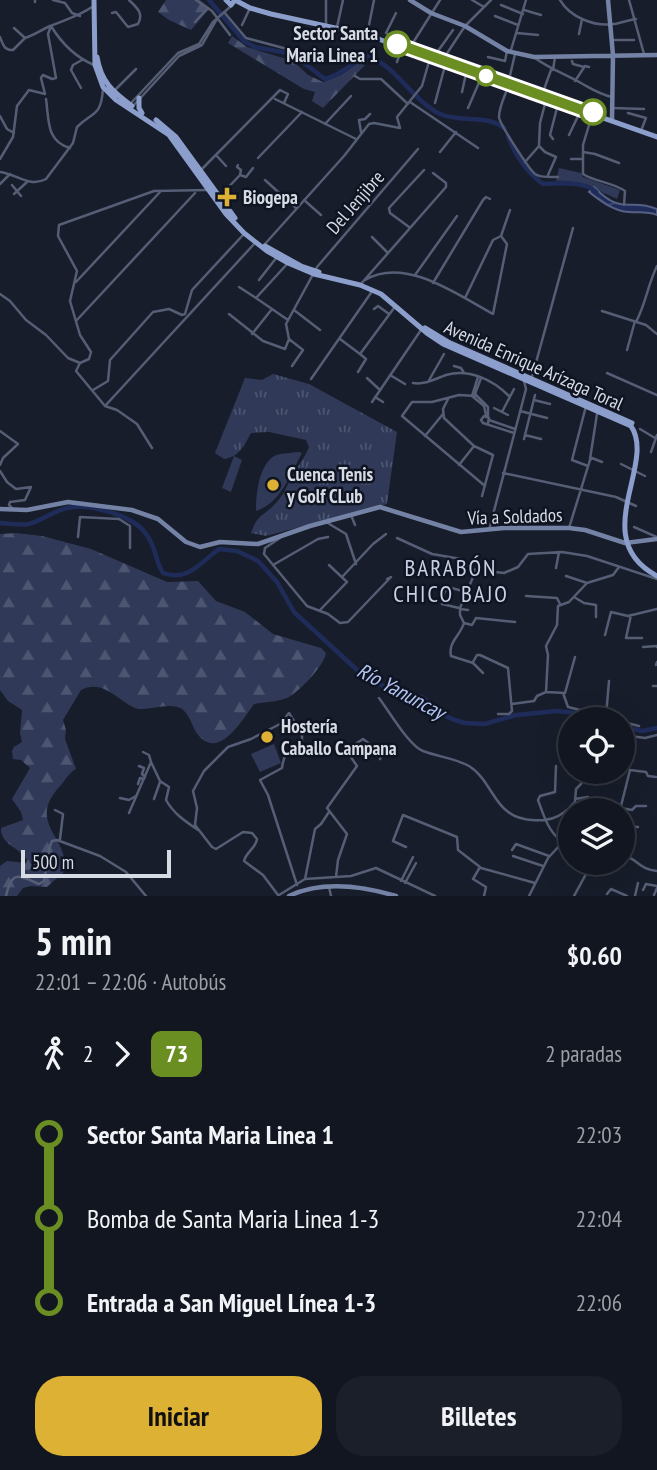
<!DOCTYPE html>
<html lang="es">
<head>
<meta charset="utf-8">
<style>
  body { margin:0; font-family:"PT Sans Narrow",sans-serif; background:#1b1f29; color:#f1f3f6; height:100vh; display:flex; flex-direction:column; font-size:26px; white-space:nowrap }
  * { box-sizing:border-box; margin:0 }
  p { font-size:23px; color:#9c9fa5 }
  .icon { flex:none; width:38px; height:38px; fill:none; stroke:currentColor; stroke-width:2; stroke-linecap:round; stroke-linejoin:round }
  .map { position:relative; height:896px; overflow:hidden }
  .side { display:flex; flex-direction:column; background:#121620; flex:1 }
  .side>* { flex:none }
  .badge { padding:0 14px; border-radius:10px; font-size:24px; line-height:46px }
  .tools { position:absolute; left:558px; top:707px; display:grid; gap:14px }
  .tools a { display:grid; place-items:center; width:77px; height:77px; border-radius:50%; background:#121620; box-shadow:0 7px 28px #0002,0 0 0 2px #31353e; font-size:35px }
  .scale { position:absolute; left:21px; bottom:18px; width:150px; box-sizing:border-box; padding-left:7px; border:4px solid #d7dbe4; border-top:0; font-size:19px; line-height:24px; white-space:nowrap; color:#d7dbe4; -webkit-text-stroke:5px #0f1422; paint-order:stroke }
  .map>.badge { position:absolute; translate:-50% -50%; box-shadow:0 0 0 4px #fff }
  .legs { display:flex; align-items:center; gap:10px; height:77px; padding:0 35px; font-size:23px }
  .legs p { margin-inline-start:auto }
  .summary { display:flex; align-items:center; justify-content:space-between; height:119px; padding:0 35px }
  h1 { font-size:38px; font-weight:700; line-height:52px }
  .cta { display:flex; gap:14px; margin-top:auto; padding:14px 35px }
  .cta a { flex:1; height:80px; border-radius:28px; background:#ddb133; color:#111; font-size:28px; font-weight:700; line-height:80px; text-align:center }
  .cta a+a { background:#1b1f29; color:#f1f3f6 }
  ul { padding:0 35px; list-style:none }
  li { display:flex; align-items:center; gap:24px; height:84px; font-size:26px }
  li i { display:grid; place-items:center; width:10px; height:100%; margin:0 9px; background:currentColor }
  li i::after { content:''; width:18px; height:18px; margin:-9px; border:5px solid; border-radius:50%; background:#121620 }
  li p { margin-inline-start:auto }
  li:first-child i { background:linear-gradient(#0000 50%,currentColor 0) }
  li:last-child i { background:linear-gradient(currentColor 50%,#0000 0) }
  .map>svg:first-child { display:block }
</style>
</head>
<body>
<div class="map">
<svg width="657" height="896" viewBox="0 0 657 896">
  <defs>
    <pattern id="grass-tufts" width="24" height="20" patternUnits="userSpaceOnUse" patternTransform="scale(1.75)"><rect width="24" height="20" fill="#303a58"/><path d="M3 7l-1-3M5 7V3M7 7l1-3M15 17l-1-3M17 17v-4M19 17l1-3" fill="none" stroke="#4d5670"/></pattern>
    <pattern id="forest-firs" width="22" height="20" patternUnits="userSpaceOnUse" patternTransform="scale(1.75)"><rect width="22" height="20" fill="#303a58"/><path d="M5 1l3.5 6h-7zM16 11l3.5 6h-7z" fill="#4d5670"/></pattern>
    <pattern id="water-waves" width="16" height="10" patternUnits="userSpaceOnUse" patternTransform="scale(1.75)"><rect width="16" height="10" fill="#1f2c5a"/><path d="M0 5q4-4 8 0t8 0" fill="none" stroke="#3f4a72"/></pattern>
  </defs>
  <rect width="100%" height="100%" fill="#181d2b"/>
  <path fill="url(#grass-tufts)" d="M273 374 309 384 397 432 387 504 266 536 251 533C258 513 263 517 275 504 284 495 287 485 293 475 298 465 305 458 309 447L306 440 269 432 251 433C244 446 239 457 224 459L215 453 245 378 262 380Z"/>
  <path fill="url(#forest-firs)" d="M166 0H200L210 8 191 30 169 20 158 12Z
    M232 36 247 47 293 61 308 75 323 82 341 75 360 62 365 65 323 108 312 101 315 92 304 89 228 43Z
    M16 533 42 536 91 549 167 582 198 581 216 601 245 612 273 634 321 648 326 653C324 666 299 692 287 698 276 702 265 702 254 704 241 722 217 763 196 732 192 725 189 714 182 709 170 702 152 710 139 709 122 706 105 677 81 690L63 720 66 730 65 739 76 769C69 773 66 779 61 785 25 823 69 836 65 871L47 887 31 886 23 888 17 896H0V866L7 861 26 863 27 860C19 846 1 846 1 828L23 820 21 812 12 799 30 768 21 760 13 759 12 751 14 747 22 742 20 733 22 710 8 701 0 690V534Z"/>
  <path fill="#303a58" d="M559 168 581 173 583 177 620 190 617 199C596 190 580 179 556 181Z
    M299 452 302 453C290 475 281 503 256 511 256 494 259 463 276 455 283 453 292 453 299 452Z
    M234 456 242 460 231 492 222 488Z
    M274 744 281 763 260 772 251 754Z"/>
  <path fill="url(#water-waves)" stroke="#566083" stroke-width="2" d="M594 187C623 217 629 197 657 209V215C648 211 639 213 629 212 613 211 601 201 589 192Z"/>
  <g fill="none" stroke-linecap="round" stroke-linejoin="round">
    <path stroke="#1f2c5a" stroke-width="4.5" d="M209 0 244 41 255 47 292 54 325 79C340 76 353 62 368 56 397 67 412 100 440 114 460 123 487 114 504 128
      M508 136C515 155 527 172 543 184 557 183 586 181 596 192
      M0 523C10 523 24 527 32 523 44 519 54 511 67 508 89 503 133 515 146 534 156 546 155 561 163 573 188 582 201 562 219 549L237 551 258 561 277 582 294 612 356 669 388 689 422 697 442 714 452 719 465 723 485 724 516 715 557 711 585 714 600 719
      M623 727 642 731 657 728"/>
    <path stroke="#555e74" stroke-width="2.5" d="M53 0 65 3 72 13 80 16
      M196 0 212 11 230 35
      M326 0V25
      M472 0 484 7
      M560 0C570 17 594 27 614 24 621 23 628 20 636 19
      M629 0 644 54
      M35 2V0
      M501 5 523 14
      M524 10 541 15
      M224 12 246 38 291 50 301 57
      M112 13 116 12 128 27 138 24C144 13 137 8 129 0
      M396 13 386 33 398 39 397 45
      M495 16 518 25
      M195 22 208 8
      M242 25 250 8
      M51 26C62 44 75 57 94 65
      M337 27 343 0
      M14 28 25 38C35 35 41 30 50 26 65 20 79 16 92 7
      M517 33 538 35
      M579 34 582 19
      M367 35 374 0
      M0 37C3 45 4 50 13 50L25 38
      M612 40H634
      M409 49 440 0
      M511 50 526 0
      M488 57 505 61 507 51
      M433 58 453 30
      M535 58C550 69 565 74 581 83 592 89 599 94 612 97
      M442 61 465 26 491 0
      M572 61 573 64 584 67
      M397 62 402 47
      M553 70 555 57
      M355 76 360 79H381L408 104
      M575 81 585 66 589 67
      M508 84 515 54
      M509 84C506 94 499 106 499 117 499 123 529 169 535 174 541 178 551 177 558 177
      M81 88 71 70 73 65 82 60
      M115 90 136 69
      M462 92 467 69
      M542 95 551 70
      M46 99C49 120 46 141 70 148
      M275 99 356 139
      M410 102 478 148
      M131 103 178 53 199 44 213 22 230 7
      M435 103 446 62
      M134 105 179 56 202 45 217 19
      M468 108 481 78
      M612 108 644 109
      M593 112 583 145V174C595 182 612 182 625 191L624 205
      M628 113 646 118 642 128
      M0 116 7 129 14 133
      M325 124 351 96
      M361 132 359 120 365 119 370 114
      M569 135 580 112
      M553 139 550 135 558 104
      M539 145 540 123 546 100
      M440 152 456 132
      M583 152 595 154 619 163
      M216 155 226 166
      M258 158 302 112
      M0 159 13 137 17 106 29 90 45 94 41 78 43 75 52 79 56 78 48 34 51 26
      M571 159H583
      M525 162 539 146 545 152 556 157 548 175
      M200 171 280 90 288 94 284 103
      M0 172C17 174 29 188 46 179L73 143 77 127C93 111 101 117 103 89
      M240 175 246 177 253 168
      M265 180 296 208
      M0 184 10 174
      M12 185 21 196
      M14 194 27 182
      M221 195 240 175 241 170 237 167 238 165
      M304 200 321 215
      M409 227 390 213 389 208 424 170
      M501 236 510 210
      M372 237 387 252
      M264 245 344 156 369 124 374 123 400 128 397 117 422 86 430 58
      M415 275 457 216
      M259 280 277 257
      M365 280C405 256 458 295 493 314L507 244 501 236
      M76 282 160 192
      M433 283 483 200 486 197 490 199
      M360 285 446 187V183L433 173
      M239 287 256 298 288 263
      M0 294 10 301 26 320 46 335 68 358 80 363
      M256 298 288 320
      M465 298 493 240 501 236
      M374 309 378 306 389 314
      M294 310 320 330
      M602 311 646 325 657 334
      M229 314 263 341 285 349 289 339 286 324 317 267 418 149
      M76 321 195 193
      M636 322C646 303 648 284 657 266
      M252 334 272 309
      M289 339 303 350 292 366
      M340 339 360 354
      M627 350 635 321
      M80 363 89 359 91 352 80 335 70 301 77 271 58 236 59 225 154 191 208 190
      M80 363 76 371 105 406 117 410 137 424 152 448
      M454 366 461 368 464 373
      M358 372 366 359 360 354 394 308
      M607 373 657 395
      M390 375 405 384
      M478 377 472 396 484 406 486 415
      M532 377 573 228
      M367 378 380 390
      M481 378 475 394 488 407V417
      M311 379 373 290
      M428 382 444 354
      M413 383C425 385 435 379 446 375 469 368 493 380 509 396
      M93 390 108 381 110 360 153 312 169 309 182 315 185 314 192 290 243 235
      M476 396 459 395 432 402H412L402 416 485 486
      M375 397 383 402
      M448 399 443 409 444 418 474 446 493 455 482 496
      M534 400 550 404
      M372 402 421 330
      M105 406 255 243
      M586 406 572 460 588 466
      M494 408 508 415
      M520 411 547 418
      M502 412 514 389
      M489 420 515 429
      M488 423 489 418 484 416 481 420 483 423 514 433
      M640 429 655 438
      M0 431 18 444 3 458 0 465
      M525 435 541 439
      M425 436 443 414
      M524 439 535 395
      M651 452 657 435
      M590 459 597 414
      M621 464 645 476
      M459 465 474 446
      M0 471 7 482 16 489 31 487 25 500 10 502 9 505 14 510
      M503 473 616 497 636 506
      M351 515 355 525
      M326 522 346 534 356 564
      M634 527 657 537
      M569 528 590 460 592 458 602 462
      M489 530 526 389 524 381
      M78 537 80 517 119 519 130 526V548
      M280 538 265 548 264 554 307 606 328 614 340 623 348 622 391 577 387 579
      M397 538 432 554 461 559 469 569 504 573 518 567 528 554 562 552 587 556 657 579
      M273 565 318 539 328 537
      M556 568 559 552
      M476 570 460 608V615L464 623C460 636 448 642 451 656L473 663 483 673
      M343 576 373 544 386 534
      M566 576 587 583
      M526 596 557 598 560 604
      M574 597 584 603 596 605V617
      M459 608 442 604 444 593 448 587 466 592
      M460 609 468 610
      M320 610 347 582 329 565
      M631 615 626 638H642
      M464 623 472 625 476 618 515 622
      M605 635 611 612 628 616 657 609
      M643 647 657 646V647
      M473 662 477 655H480L508 668 512 711 509 714H498
      M656 665 657 662
      M653 686H657
      M546 692 565 693 575 657
      M563 693 568 707 616 719
      M379 698C389 711 409 746 423 751 439 757 454 758 469 766 487 777 493 801 507 811 520 822 549 824 563 813 567 811 571 806 575 802L576 789 581 784 583 775
      M512 704 534 701 537 696 546 692 548 655 546 646 557 625 558 606 569 602 587 583 613 575 619 567
      M574 716 583 719
      M606 716 609 681
      M623 722 639 726
      M623 735 645 738 657 735
      M143 752 149 755 151 762
      M139 766 144 768 142 774 145 777
      M556 766 555 792 540 796 538 800C544 817 551 840 570 845
      M138 784 140 778 144 779
      M120 798 129 800 136 796
      M154 799 160 782
      M575 799 588 797
      M621 808 632 810 636 806H646
      M55 810 63 814 60 839
      M620 810 630 770 646 772 648 776 656 777
      M129 813 151 762 160 781 169 787 166 800C174 814 185 821 198 830
      M623 826 638 827
      M406 847 393 841 403 815 457 837 458 850 480 867 473 879 486 887 484 896
      M512 850 516 844 549 856
      M623 855C638 859 640 870 657 871
      M513 856 543 866
      M481 868 535 883
      M336 877 338 860 347 834 327 808 357 766 346 750 363 739 382 753 380 759
      M305 879 315 829 321 824 329 812
      M401 881 413 857
      M405 883 416 863
      M329 887 331 896
      M643 890 646 884 657 886
      M607 894 611 889 627 896
      M278 895 263 875 244 861C246 852 256 848 257 839L252 833 243 832 216 849 212 847 195 825 197 808 193 791 204 771 228 747 251 739 280 724 289 713 302 734V741C290 751 284 751 282 768L260 780 268 795 297 885
      M279 895 305 879 351 876 376 868 435 896
      M654 895 657 888
      M6 896C12 870 18 875 39 884L44 881 50 846 52 841 57 840 100 856 126 872 146 896
      M529 896 548 858 562 843
      M574 896 592 863
      M635 896 638 883"/>
    <path stroke="#7482a5" stroke-width="4.5" d="M410 0 431 13 465 26 507 51 534 57 657 55
      M608 0 613 55 612 121
      M0 509 27 510 68 502 132 510 158 519 186 542 200 547 220 542 258 544 310 526 380 507 461 532 504 528H569L585 530 625 543 657 539
      M289 896C323 880 362 886 396 896"/>
    <path stroke="#8c9ecc" stroke-width="5" d="M94 0 95 65 103 87 116 100 169 135 226 214 244 233 267 251 288 263 314 274 360 285 381 294 428 334 443 344 631 426C657 464 587 539 657 576
      M226 0 231 5 235 0
      M235 0 250 8 271 14 367 35 657 137
      M97 57C101 82 113 92 132 106
      M139 98V108L142 113
      M156 120 176 137 235 218
      M265 246 301 266 319 272
      M425 328 448 342 632 423"/>
  </g>
  <g fill="none" stroke-linecap="round" stroke-linejoin="round">
    <defs>
      <path id="line-1" d="M397 44 593 114V112"/>
    </defs>
    <use href="#line-1" stroke="#fff" stroke-width="16"/>
    <use href="#line-1" stroke="#6b8e23" stroke-width="10"/>
  </g>
  <g fill="#fff" stroke="#6b8e23" stroke-width="3.5">
    <circle cx="397" cy="44" r="12"/>
    <circle cx="486" cy="76" r="9"/>
    <circle cx="593" cy="112" r="12"/>
  </g>
  <g fill="#ddb133" stroke="#0f1422" stroke-width="2.5">
    <path d="M223.5 186.5h7v7h7v7h-7v7h-7v-7h-7v-7h7z"/>
    <circle cx="273" cy="485" r="7"/>
    <circle cx="267" cy="737" r="7"/>
  </g>
  <g text-anchor="middle" dominant-baseline="central" stroke-width="5" stroke-linejoin="round" paint-order="stroke">
    <g font-size="19" font-weight="bold" fill="#d7dbe4" stroke="#0f1422" text-anchor="end">
      <text x="378" y="33">Sector Santa<tspan x="378" dy="22">Maria Linea 1</tspan></text>
    </g>
    <g font-size="19" font-weight="bold" fill="#d7dbe4" stroke="#0f1422" text-anchor="start">
      <text x="243" y="197">Biogepa</text>
      <text x="287" y="474">Cuenca Tenis<tspan x="287" dy="22">y Golf CLub</tspan></text>
      <text x="281" y="726">Hostería<tspan x="281" dy="22">Caballo Campana</tspan></text>
    </g>
    <g font-size="19" fill="#d7dbe4" stroke="#0f1422">
      <text transform="translate(355 202) rotate(-49)">Del Jenjibre</text>
      <text transform="translate(534 365) rotate(24)">Avenida Enrique Arízaga Toral</text>
      <text transform="translate(515 516) rotate(-2)">Vía a Soldados</text>
    </g>
    <g font-size="21" font-style="italic" fill="#b4c6f4" stroke="#0f1422">
      <text transform="translate(401 691) rotate(28)">Río Yanuncay</text>
    </g>
    <g font-size="23" letter-spacing="2" fill="#c8d0e3" stroke="#0f1422">
      <text x="451" y="567">BARABÓN<tspan x="451" dy="26">CHICO BAJO</tspan></text>
    </g>
  </g>
</svg>
<div class="tools">
<a><svg class="icon" aria-label="locate" viewBox="0 0 24 24"><circle cx="12" cy="12" r="6"/><path d="M12 2v4M12 18v4M2 12h4M18 12h4"/></svg></a>
<a><svg class="icon" aria-label="layers" viewBox="0 0 24 24"><path d="M12 4l9 5-9 5-9-5zM3 14l9 5 9-5"/></svg></a>
</div>
<div class="scale">500 m</div>
</div>
<section class="side">
<div class="summary"><div><h1>5 min</h1><p>22:01 – 22:06 · Autobús</p></div><b>$0.60</b></div>
<div class="legs"><svg class="icon" aria-label="walk" viewBox="0 0 24 24"><circle cx="13" cy="4" r="2"/><path d="M13 8l-2 6 4 7M11 14l-3 7M7 12l3-4h3l4 4"/></svg>2<svg class="icon" aria-label="forward" viewBox="0 0 24 24"><path d="M9 5l7 7-7 7"/></svg><b class="badge" style="background:#6b8e23;color:#fff">73</b><p>2 paradas</p></div>
<ul>
<li><i style="color:#6b8e23"></i><b>Sector Santa Maria Linea 1</b><p>22:03</p></li>
<li><i style="color:#6b8e23"></i><span>Bomba de Santa Maria Linea 1-3</span><p>22:04</p></li>
<li><i style="color:#6b8e23"></i><b>Entrada a San Miguel Línea 1-3</b><p>22:06</p></li>
</ul>
<div class="cta"><a>Iniciar</a><a>Billetes</a></div>
</section>
</body>
</html>
